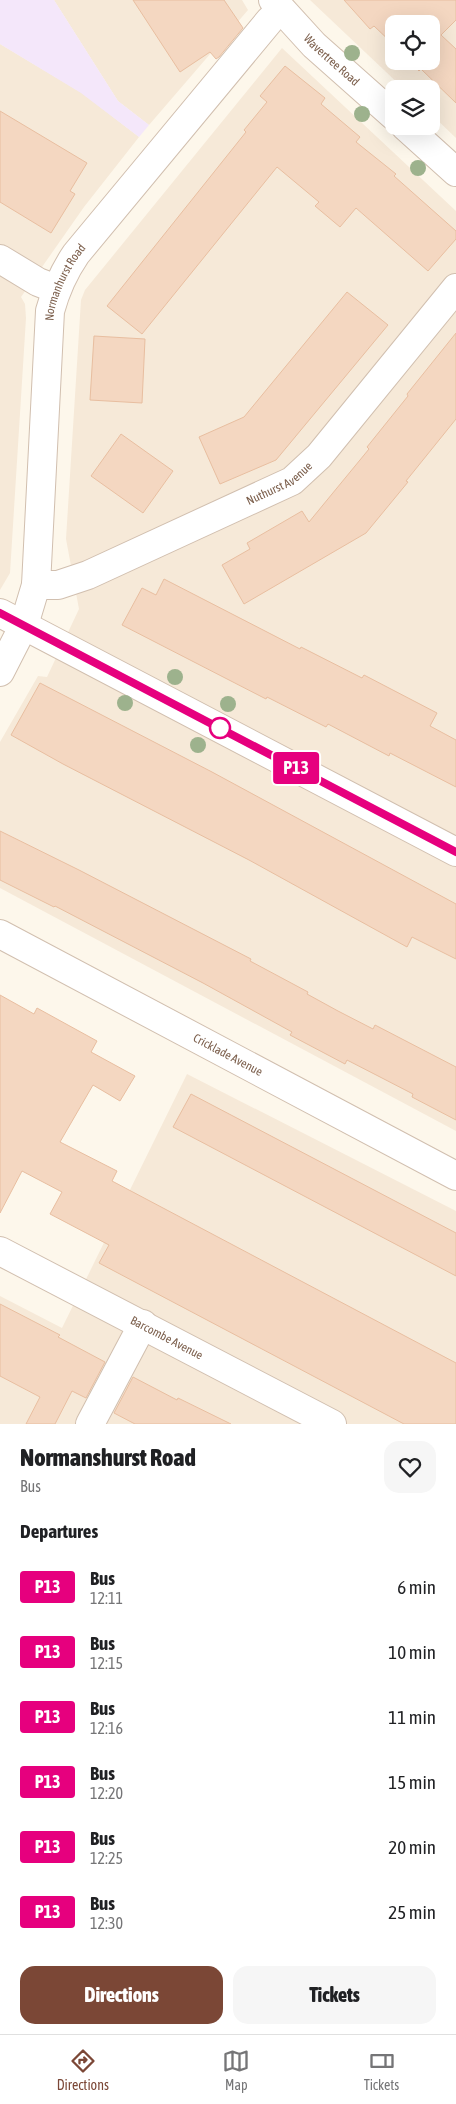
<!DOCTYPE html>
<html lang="en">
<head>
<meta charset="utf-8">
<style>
  body { margin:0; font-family:"Asap Condensed",sans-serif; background:#f6f6f6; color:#202124; height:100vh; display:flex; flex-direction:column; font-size:19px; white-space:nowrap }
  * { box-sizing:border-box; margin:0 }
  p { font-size:16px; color:#757577 }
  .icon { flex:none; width:28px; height:28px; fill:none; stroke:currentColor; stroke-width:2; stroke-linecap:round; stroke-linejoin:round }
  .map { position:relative; height:1424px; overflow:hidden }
  .side { display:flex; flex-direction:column; background:#fff; flex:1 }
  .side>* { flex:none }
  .badge { padding:0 10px; border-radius:4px; font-size:18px; line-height:32px }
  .controls { position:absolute; left:385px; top:15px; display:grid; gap:10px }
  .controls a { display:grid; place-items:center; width:55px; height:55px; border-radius:10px; background:#fff; box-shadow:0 5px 20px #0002; font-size:25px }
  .map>.badge { position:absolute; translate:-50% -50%; box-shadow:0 0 0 2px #fff }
  h2 { padding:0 20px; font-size:19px; line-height:45px }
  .round { display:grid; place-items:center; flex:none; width:52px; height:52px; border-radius:15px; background:#f6f6f6 }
  .head { display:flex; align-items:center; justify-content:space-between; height:85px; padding:0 20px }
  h1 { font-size:24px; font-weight:800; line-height:38px }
  .button { display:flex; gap:10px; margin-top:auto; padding:10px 20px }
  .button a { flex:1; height:58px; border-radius:15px; background:#7b4736; color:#fff; font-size:20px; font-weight:800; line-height:58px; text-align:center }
  .button a+a { background:#f6f6f6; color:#202124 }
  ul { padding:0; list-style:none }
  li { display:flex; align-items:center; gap:15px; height:65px; padding:0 20px }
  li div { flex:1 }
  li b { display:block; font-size:19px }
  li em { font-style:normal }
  li .badge { min-width:55px; font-weight:700; text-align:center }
  .tabs { display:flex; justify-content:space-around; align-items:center; height:70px; border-top:1px solid #e0e0e0; background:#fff; font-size:14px; color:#757577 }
  .tabs a { display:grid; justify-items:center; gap:2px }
  .tabs .current { color:#7b4736 }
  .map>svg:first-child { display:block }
</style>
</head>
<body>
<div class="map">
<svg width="456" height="1424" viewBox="0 0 456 1424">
  <rect width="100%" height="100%" fill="#fdf7eb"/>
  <path fill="#f6e9d8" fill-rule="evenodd" d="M54 0H242L248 10 149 125 118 101Z
    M310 0H456V138L431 114V89H404ZM394 24H431V61H394Z
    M0 44 82 93 139 137 84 207 21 297 25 304 26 318 10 573 0 590Z
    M282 48 456 211V1131L0 888V742L38 676 47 677 79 609 66 539 81 300 85 290Z
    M187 1074 456 1211V1424H0V1296L62 1328Z"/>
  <path fill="#f4e7fa" d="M0 0H54L118 101 149 125 139 137 81 93 0 44Z"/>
  <path fill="#f4d7c1" stroke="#e8bea0" d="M133 0H224L243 28 219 57 216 59 210 52 180 72Z
    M344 0H456V20L441 35 456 49V103L421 69 419 71 409 61H431V24H394V45L374 26 370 29Z
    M285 66 325 98 321 104 360 137 356 142 396 174 394 176 456 231V239L428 271 356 208 340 227 315 206 319 202 277 167 142 334 107 306 246 132 244 130 267 102 260 96Z
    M0 111 87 163 70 191 75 194 51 233 0 202Z
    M347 292 388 325 276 460 220 484 199 437 244 417Z
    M456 333V419L406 481 408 482 366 533 244 604 222 565 250 549 247 543 302 511 309 522 369 449 367 447 408 396 407 394Z
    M94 336 145 339 142 403 90 400Z
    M121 434 173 471 143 513 91 476Z
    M164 579 300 649 301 647 362 678 364 675 437 713 430 726 456 740V787L390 753 389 756 328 724 326 727 267 697 266 699 122 625 142 588 156 595Z
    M40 683 212 772 456 904V959L412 937 407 947 249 860 63 764 11 735Z
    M0 831 79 870 251 959 250 961 308 992 307 994 338 1011 373 1029 375 1025 456 1067V1120L412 1097 413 1094 382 1078 347 1060 345 1064 290 1035 292 1032 203 983 55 906 54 907 0 880Z
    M0 995 34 1014 37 1008 97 1041 91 1052 135 1076 120 1101 93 1085 60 1142 117 1171 112 1181 456 1363V1424H404L99 1263 109 1245 50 1214 62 1192 22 1171 0 1213Z
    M191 1094 456 1233V1276L173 1127Z
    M0 1304 60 1335 58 1337 105 1362 86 1398 72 1391 55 1424H26L40 1397 0 1376Z
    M133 1377 177 1400 178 1398 231 1424H135L114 1413Z"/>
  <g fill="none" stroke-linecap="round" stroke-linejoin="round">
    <defs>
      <g id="minor">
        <path id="s1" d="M273 0 314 45 394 116"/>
        <path d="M405 126 456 172"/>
        <path d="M0 259 38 282 56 289"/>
        <path id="s2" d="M36 585H58L88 575 292 481 319 456 456 288"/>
        <path d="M0 613 456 852"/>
        <path id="s3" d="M0 672 24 625 36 585 50 311C56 289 63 273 76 254L270 20 281 10"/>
        <path id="s4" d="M0 934 456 1176"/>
        <path id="s5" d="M0 1251 332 1424"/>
        <path d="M90 1424 143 1324"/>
      </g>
    </defs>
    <use href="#minor" stroke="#d1bfaf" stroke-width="30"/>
    <use href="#minor" stroke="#fff" stroke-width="28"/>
  </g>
  <g fill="#9db28d">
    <circle cx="352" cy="53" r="8"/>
    <circle cx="362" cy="114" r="8"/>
    <circle cx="418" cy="168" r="8"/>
    <circle cx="175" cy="677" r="8"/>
    <circle cx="125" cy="703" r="8"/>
    <circle cx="228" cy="704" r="8"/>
    <circle cx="198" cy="745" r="8"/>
  </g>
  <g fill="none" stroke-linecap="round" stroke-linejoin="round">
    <defs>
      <path id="line" d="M0 613 456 852"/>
    </defs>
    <use href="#line" stroke="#fff" stroke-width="11"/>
    <use href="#line" stroke="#e6007e" stroke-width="8"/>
  </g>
  <circle fill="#fff" stroke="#e6007e" stroke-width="2.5" cx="220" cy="728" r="10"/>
  <g text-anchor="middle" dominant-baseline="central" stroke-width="4.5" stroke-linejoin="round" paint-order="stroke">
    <g font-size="12" fill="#7b5e4b" stroke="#fffaf2">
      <text stroke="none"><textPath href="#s1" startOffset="84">Wavertree Road</textPath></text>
      <text stroke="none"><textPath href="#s3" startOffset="401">Normanhurst Road</textPath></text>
      <text stroke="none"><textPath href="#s2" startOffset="266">Nuthurst Avenue</textPath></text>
      <text stroke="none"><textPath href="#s4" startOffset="258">Cricklade Avenue</textPath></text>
      <text stroke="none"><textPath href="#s5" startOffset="188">Barcombe Avenue</textPath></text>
    </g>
  </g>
</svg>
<div class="controls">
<a><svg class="icon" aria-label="locate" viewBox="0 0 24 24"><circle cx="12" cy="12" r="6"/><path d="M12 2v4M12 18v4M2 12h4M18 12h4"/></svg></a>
<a><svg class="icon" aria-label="layers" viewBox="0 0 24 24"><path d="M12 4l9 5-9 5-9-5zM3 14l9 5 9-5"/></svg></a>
</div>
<b class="badge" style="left:296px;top:768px;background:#e6007e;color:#fff">P13</b>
</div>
<section class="side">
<div class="head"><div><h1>Normanshurst Road</h1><p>Bus</p></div><a class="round"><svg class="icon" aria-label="heart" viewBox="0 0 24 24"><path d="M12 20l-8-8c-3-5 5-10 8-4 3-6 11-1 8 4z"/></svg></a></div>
<h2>Departures</h2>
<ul>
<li><span class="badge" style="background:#e6007e;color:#fff">P13</span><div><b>Bus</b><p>12:11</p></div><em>6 min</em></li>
<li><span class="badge" style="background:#e6007e;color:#fff">P13</span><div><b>Bus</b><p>12:15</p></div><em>10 min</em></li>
<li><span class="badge" style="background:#e6007e;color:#fff">P13</span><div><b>Bus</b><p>12:16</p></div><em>11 min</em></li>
<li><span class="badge" style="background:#e6007e;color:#fff">P13</span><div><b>Bus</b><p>12:20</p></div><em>15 min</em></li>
<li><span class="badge" style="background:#e6007e;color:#fff">P13</span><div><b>Bus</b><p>12:25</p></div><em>20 min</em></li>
<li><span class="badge" style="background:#e6007e;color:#fff">P13</span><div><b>Bus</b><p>12:30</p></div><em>25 min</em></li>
</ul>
<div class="button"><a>Directions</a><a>Tickets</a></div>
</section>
<nav class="tabs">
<a class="current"><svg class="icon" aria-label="directions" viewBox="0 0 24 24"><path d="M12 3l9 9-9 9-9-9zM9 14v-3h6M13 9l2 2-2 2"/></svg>Directions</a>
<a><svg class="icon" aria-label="map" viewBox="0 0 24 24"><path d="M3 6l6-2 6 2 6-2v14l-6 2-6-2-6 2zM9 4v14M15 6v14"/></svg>Map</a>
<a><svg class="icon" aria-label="tickets" viewBox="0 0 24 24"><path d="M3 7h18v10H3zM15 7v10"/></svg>Tickets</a>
</nav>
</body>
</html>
